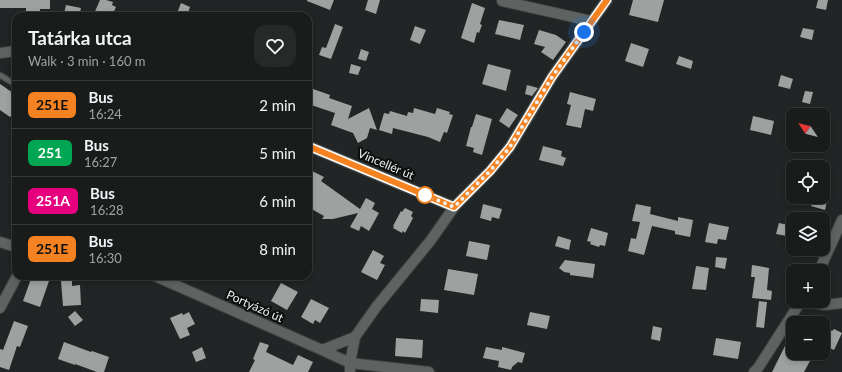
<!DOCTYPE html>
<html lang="en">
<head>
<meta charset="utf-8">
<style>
  body { margin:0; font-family:Lato,sans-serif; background:#272929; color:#f1f3f6; height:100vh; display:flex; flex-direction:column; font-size:15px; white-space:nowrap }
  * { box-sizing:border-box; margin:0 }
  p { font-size:13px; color:#9fa1a3 }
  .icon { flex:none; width:22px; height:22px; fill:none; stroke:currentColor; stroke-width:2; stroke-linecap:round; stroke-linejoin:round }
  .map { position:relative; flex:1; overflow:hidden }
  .side { position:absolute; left:12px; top:12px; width:300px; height:268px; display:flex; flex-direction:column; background:#1a1c1c; border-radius:12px; box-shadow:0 2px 6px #0003,0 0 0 1px #383a3b }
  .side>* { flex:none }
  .badge { padding:0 8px; border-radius:6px; font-size:14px; line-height:26px }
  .needle { width:26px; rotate:305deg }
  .fabs { position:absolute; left:786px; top:108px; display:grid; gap:8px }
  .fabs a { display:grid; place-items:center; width:44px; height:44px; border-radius:8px; background:#1a1c1c; box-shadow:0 2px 6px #0003,0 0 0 1px #383a3b; font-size:20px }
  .you { position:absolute; width:20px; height:20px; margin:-10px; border:3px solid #fff; border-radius:50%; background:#1a73e8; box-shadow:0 0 0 6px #1a73e833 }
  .map>.badge { position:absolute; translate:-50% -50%; box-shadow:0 0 0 2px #fff }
  .round { display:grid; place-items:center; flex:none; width:42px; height:42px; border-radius:12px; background:#272929 }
  .headline { display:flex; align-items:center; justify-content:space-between; height:68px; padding:0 16px }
  h1 { font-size:19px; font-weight:700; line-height:30px }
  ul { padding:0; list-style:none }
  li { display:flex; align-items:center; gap:12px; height:48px; padding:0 16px; border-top:1px solid #383a3b }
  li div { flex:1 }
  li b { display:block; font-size:15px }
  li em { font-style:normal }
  li .badge { min-width:44px; font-weight:700; text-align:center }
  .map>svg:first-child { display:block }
</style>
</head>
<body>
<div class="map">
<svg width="842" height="372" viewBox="0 0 842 372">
  <rect width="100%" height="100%" fill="#222525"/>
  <path fill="#9da2a1" d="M0 0H50V9H40V12H26V8H0Z
    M100 0H106L113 2 112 5 116 7 112 16H93Z
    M307 0H334L330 10 307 1Z
    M368 0H380L376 14 365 10Z
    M633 0H664L658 22 629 15Z
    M818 0H828L826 10 816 8Z
    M181 3 190 7 187 16H176Z
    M472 3 485 8 480 24 482 25 479 33 477 32 474 43 461 38Z
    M66 5 81 8 79 16H72L64 14Z
    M499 20 524 25 520 40 495 34Z
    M335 24 343 27 331 59 319 55 322 47 326 48Z
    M415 26 426 30 420 44 410 40Z
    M803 28 814 30 812 40 800 37Z
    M539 30 556 35 566 42 553 60 541 52 545 47 534 44Z
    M631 43 649 49 643 67 625 61Z
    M361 49 369 52 366 61 358 59Z
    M679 56 693 61 691 69 676 64Z
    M351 64 361 67 358 75 349 73Z
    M488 64 511 70 506 91 482 84Z
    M781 75 793 79 790 89 778 86Z
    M0 84 16 95V109L10 117 0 110Z
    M527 85 538 88 532 96 525 94Z
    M313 89 330 95 329 98 352 106 348 119 369 108 377 130 370 128 367 138 358 143 353 133 331 125 335 113 308 104Z
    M805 91 813 92 810 104 802 102Z
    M570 92 596 99 593 111 585 109 581 128 566 125 571 105 567 104Z
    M414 108 435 114 437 108 450 112 449 114 453 115 447 133 444 132 440 142 428 137 393 128 392 134 379 130 384 113 389 114 390 111 407 116 408 112 413 113Z
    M507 108 518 115 509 128 499 121Z
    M476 114 492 119 482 155 473 152 474 148 466 146 471 127H472Z
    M753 116 774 121 771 135 750 130Z
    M543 146 562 151 561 156 566 158 563 166 539 160Z
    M308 169 324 177 321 181 360 209 366 198 375 203 372 209 379 213 369 231 361 226 359 231 350 227 358 213 333 219H322L324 216 308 207Z
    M813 198 827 201 825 210 811 206Z
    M483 204 502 209 499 219 492 217 491 221 480 218Z
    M636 204 651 207 650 214 678 221V217L693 220 690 237 675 234V231L652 226 644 255 628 251 631 238 636 239 640 222 632 221Z
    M405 208 413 212 411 216 413 218 405 233 403 231 402 233 393 228 394 226H393L401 211 402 212Z
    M709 223 729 227 726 240 718 239 717 244 705 242Z
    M779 223 793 226 792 237 776 234Z
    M591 228 608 233 605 246 600 245 599 247 590 244 591 242 587 241Z
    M558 236 571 240 569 250 555 246Z
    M469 241 490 245 487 260 466 256Z
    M373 250 384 256 380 263 385 265 377 280 361 272Z
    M716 257 727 258 725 269 715 267Z
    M565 260 595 264 593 278 570 275V273L564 272 559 268Z
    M752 265 769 268 767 290 772 291 771 300 752 298 755 277H751Z
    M696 266 709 268 706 290 692 289Z
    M448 269 478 274 474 295 444 290Z
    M32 276H36L49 281 40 307 23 301Z
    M72 280V286L80 285 81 305 63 306 61 281Z
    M281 283 298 292 287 310 271 301Z
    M311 299 329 308 320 323 315 320 313 324 301 317Z
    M421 299 439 300 438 313 420 311Z
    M759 301 767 302 764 328 756 327Z
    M75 311 83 320 75 326 68 317Z
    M189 312 195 324 187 328 190 335 180 339 170 318 182 313 183 315Z
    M530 312 550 316 547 329 527 325Z
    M14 321 28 326 20 347 17 346 9 370 0 367V349L3 350Z
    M653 326 662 328 660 341 651 339Z
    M823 327 832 331 834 329 842 333 834 350 823 345Z
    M396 338 423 340 422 358 395 356Z
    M716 338 741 342 738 359 713 355Z
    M64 342 91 352 92 351 109 357 104 372H97L75 364V365L58 359Z
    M260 342 269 345 266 352 293 365 298 355 313 362 308 372H249L255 360 253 359Z
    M787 342 793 345V353L810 361 804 372H772Z
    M202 347 206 358 196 362 192 352Z
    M486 347 502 350V347L525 353 522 363 518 362 512 367 511 370 498 367 499 361 483 358Z"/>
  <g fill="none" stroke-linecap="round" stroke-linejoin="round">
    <defs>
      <path id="service" d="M0 75 16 85"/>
      <path id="minor" d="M502 1 591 21
        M0 53 16 51
        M308 146 454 207
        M0 242 16 247
        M819 271 842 220
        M155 276 322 350 350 363 429 372
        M804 301 825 305 842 303
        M0 308 17 276
        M322 350 355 337
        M350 372V363L355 337 362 327 377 306 431 240 454 207 490 171 510 147 552 77 607 0
        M754 372 758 368 801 301"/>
    </defs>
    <use href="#service" stroke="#3d4140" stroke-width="7"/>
    <use href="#minor" stroke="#3d4140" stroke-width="12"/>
    <use href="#service" stroke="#5e6362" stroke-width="5"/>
    <use href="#minor" stroke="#5e6362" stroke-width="10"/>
  </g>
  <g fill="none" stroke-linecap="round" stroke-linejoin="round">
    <defs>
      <path id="line" d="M308 146 454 207 490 171 510 147 552 77 607 0"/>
    </defs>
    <use href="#line" stroke="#fff" stroke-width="9"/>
    <use href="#line" stroke="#f58220" stroke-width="6"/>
    <path stroke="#eef1f0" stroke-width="4" stroke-dasharray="0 7.2" d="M425 195 454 207 490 171 510 147 552 77 584 32"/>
  </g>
  <circle fill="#fff" stroke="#f58220" stroke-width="2" cx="425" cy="195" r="8"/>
  <g text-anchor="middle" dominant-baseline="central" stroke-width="4" stroke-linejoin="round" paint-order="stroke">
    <g font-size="12" fill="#eef1f0" stroke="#0c0e0e">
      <text transform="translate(386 164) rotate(23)">Vincellér út</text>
      <text transform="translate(255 306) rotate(24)">Portyázó út</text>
    </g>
  </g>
</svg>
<div class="fabs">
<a><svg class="needle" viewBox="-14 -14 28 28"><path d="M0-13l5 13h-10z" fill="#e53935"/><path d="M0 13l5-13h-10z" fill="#9fa1a3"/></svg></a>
<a><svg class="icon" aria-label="locate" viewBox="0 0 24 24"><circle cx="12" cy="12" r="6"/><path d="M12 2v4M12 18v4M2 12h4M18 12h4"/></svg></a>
<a><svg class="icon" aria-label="layers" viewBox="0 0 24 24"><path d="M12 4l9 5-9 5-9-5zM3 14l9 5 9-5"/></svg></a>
<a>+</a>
<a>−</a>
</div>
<div class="you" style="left:584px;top:32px"></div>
<section class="side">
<div class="headline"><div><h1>Tatárka utca</h1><p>Walk · 3 min · 160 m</p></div><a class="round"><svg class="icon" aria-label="heart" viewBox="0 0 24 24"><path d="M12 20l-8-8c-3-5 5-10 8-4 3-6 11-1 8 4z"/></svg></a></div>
<ul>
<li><span class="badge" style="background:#f58220;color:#111">251E</span><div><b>Bus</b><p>16:24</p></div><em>2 min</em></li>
<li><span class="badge" style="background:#00a651;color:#fff">251</span><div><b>Bus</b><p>16:27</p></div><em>5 min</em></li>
<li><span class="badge" style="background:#e6007e;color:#fff">251A</span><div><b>Bus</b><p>16:28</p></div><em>6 min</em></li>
<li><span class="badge" style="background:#f58220;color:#111">251E</span><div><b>Bus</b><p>16:30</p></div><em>8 min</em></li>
</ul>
</section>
</div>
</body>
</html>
